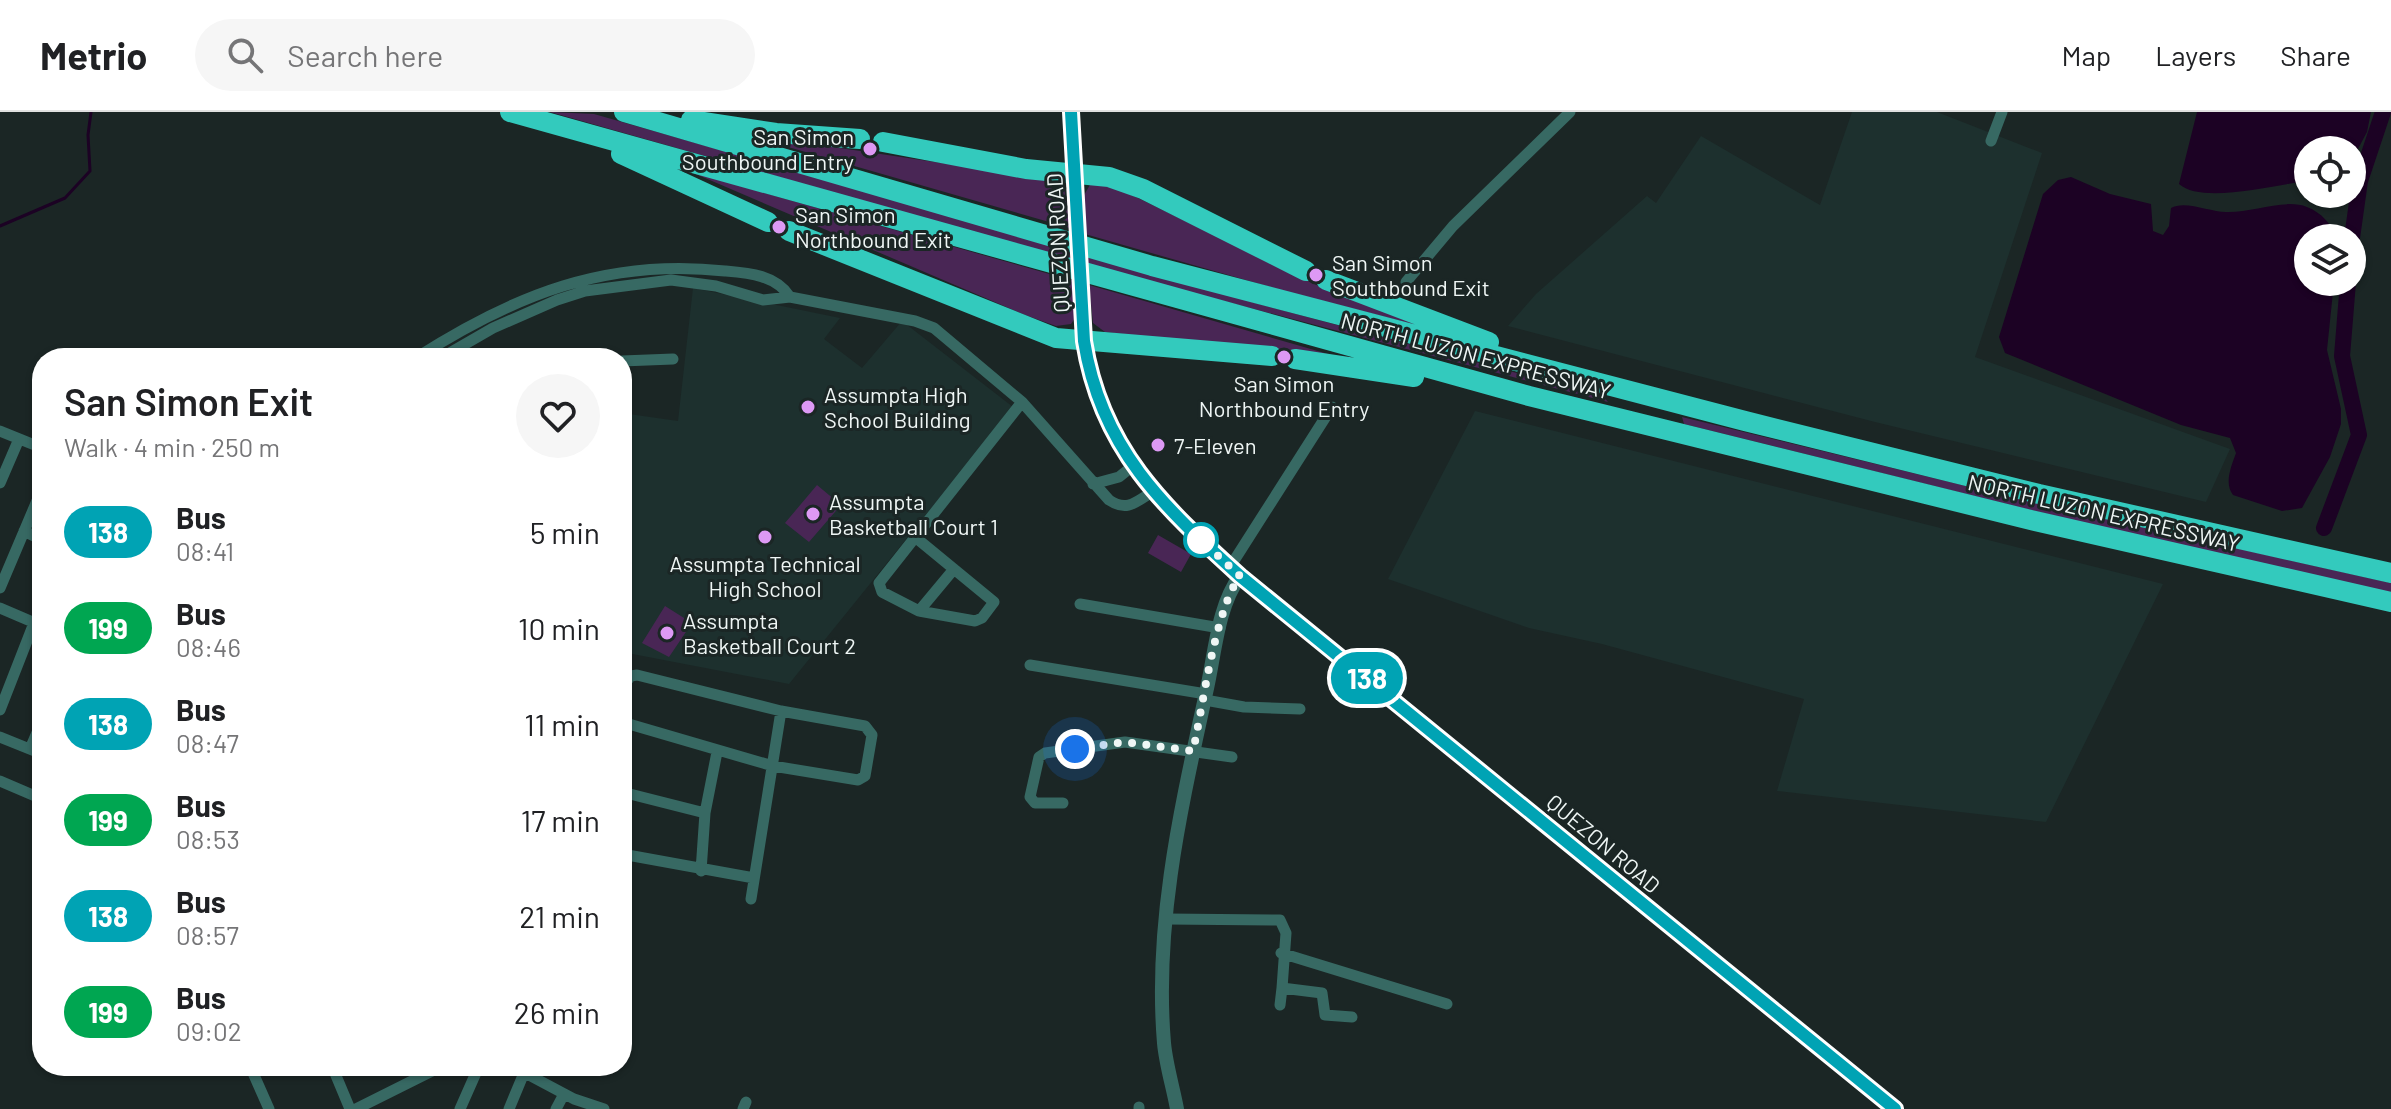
<!DOCTYPE html>
<html lang="en">
<head>
<meta charset="utf-8">
<style>
  body { margin:0; font-family:Barlow,sans-serif; background:#f6f6f6; color:#202124; height:100vh; display:flex; flex-direction:column; font-size:30px; white-space:nowrap }
  * { box-sizing:border-box; margin:0 }
  p { font-size:26px; color:#757577 }
  .icon { flex:none; width:44px; height:44px; fill:none; stroke:currentColor; stroke-width:2; stroke-linecap:round; stroke-linejoin:round }
  .map { position:relative; flex:1; overflow:hidden }
  .sheet { position:absolute; left:32px; top:236px; width:600px; height:728px; display:flex; flex-direction:column; background:#fff; border-radius:32px; box-shadow:0 2px 6px #0004 }
  .sheet>* { flex:none }
  .badge { padding:0 16px; border-radius:26px; font-size:28px; line-height:52px }
  .controls { position:absolute; left:2294px; top:24px; display:grid; gap:16px }
  .controls a { display:grid; place-items:center; width:72px; height:72px; border-radius:50%; background:#fff; box-shadow:0 2px 6px #0004; font-size:40px }
  .you { position:absolute; width:40px; height:40px; margin:-20px; border:6px solid #fff; border-radius:50%; background:#1a73e8; box-shadow:0 0 0 12px #1a73e833 }
  .map>.badge { position:absolute; translate:-50% -50%; box-shadow:0 0 0 4px #fff }
  .round { display:grid; place-items:center; flex:none; width:84px; height:84px; border-radius:42px; background:#f6f6f6 }
  .headline { display:flex; align-items:center; justify-content:space-between; height:136px; padding:0 32px }
  h1 { font-size:38px; font-weight:600; line-height:60px }
  ul { padding:0; list-style:none }
  li { display:flex; align-items:center; gap:24px; height:96px; padding:0 32px }
  li div { flex:1 }
  li b { display:block; font-size:30px }
  li em { font-style:normal }
  li .badge { min-width:88px; font-weight:700; text-align:center }
  header { display:flex; align-items:center; gap:48px; box-sizing:border-box; height:112px; padding:0 40px; background:#fff; border-bottom:2px solid #e0e0e0 }
  header strong { font-size:38px }
  nav { display:flex; gap:44px; margin-inline-start:auto; font-size:28px }
  .search { width:560px; height:72px; background:#f6f6f6; display:flex; align-items:center; gap:20px; box-sizing:border-box; padding:0 28px; border-radius:44px; color:#757577; font-size:30px }
  .map>svg:first-child { display:block }
</style>
</head>
<body>
<header>
<strong>Metrio</strong>
<div class="search"><svg class="icon" aria-label="search" viewBox="0 0 24 24"><circle cx="10" cy="10" r="6"/><path d="M15 15l6 6"/></svg>Search here</div>
<nav><a>Map</a><a>Layers</a><a>Share</a></nav>
</header>
<div class="map">
<svg width="2391" height="997" viewBox="0 0 2391 997">
  <rect width="100%" height="100%" fill="#1b2625"/>
  <path fill="#1d302e" d="M1852 0H1937L2042 41 1975 245 2230 337 2206 390 1875 310 1508 214 1536 182 1647 84 1656 91 1701 24 1820 93Z
    M693 176 840 206 824 227 862 256 902 209 1013 295 789 572 622 540V301L678 309Z
    M1475 299 2163 472 2046 710 1777 679 1804 587 1602 532 1529 516 1388 467Z"/>
  <path fill="#492655" d="M550 0 594 2 1259 192 1603 284 1608 290 1106 158Z
    M739 21 1063 69 1070 116Z
    M691 60 1074 169 1075 206 1071 212 1056 214 1025 203Z
    M1091 71 1106 72 1138 86 1333 181 1440 219 1284 179 1085 122 1083 85Z
    M1089 173 1342 246 1105 220 1093 211Z
    M1682 305 2053 395 2391 471V481L2091 413 1684 312Z
    M817 373 841 393 809 430 785 411Z
    M1158 423 1191 442 1181 460 1148 441Z
    M665 494 692 511 669 545 642 531Z"/>
  <path fill="#1c0224" d="M2197 0H2371L2367 20 2352 48V38H2308V69C2278 72 2202 93 2179 72Z
    M2071 65 2110 82 2151 92 2153 119 2163 123 2169 114 2171 96C2185 88 2210 100 2226 100 2251 101 2285 86 2307 95 2321 100 2332 113 2337 126H2308V170H2334L2327 238 2341 297V312L2330 345 2302 396 2282 399 2233 383C2224 371 2231 355 2236 341L2230 326 2181 313 2005 241 1999 225 2043 82 2058 68Z"/>
  <g fill="none" stroke-linecap="round" stroke-linejoin="round">
    <path stroke="#1c0224" stroke-width="3" d="M0 114 65 86 90 59 88 23 91 0"/>
    <path stroke="#1c0224" stroke-width="16" d="M2352 126 2360 69 2383 0
      M2324 416 2359 323 2342 244 2348 170"/>
    <path stroke="#376963" stroke-width="11" d="M1991 29 2002 0
      M1406 170 1453 114 1570 0
      M416 246C514 183 607 146 725 159 749 161 776 163 790 185
      M441 246 493 216 557 188 585 179 671 168 716 174 763 188 790 185 915 209 934 216 1022 290 1109 388C1127 400 1136 390 1152 380
      M622 249 673 247
      M0 319 42 336
      M0 371 19 327
      M1093 372 1119 365 1134 353
      M24 419 42 428
      M915 425 994 490 982 506 975 509 919 499 882 480 879 471 1022 290
      M1230 455 1332 295
      M0 476 42 377
      M1080 492 1220 516
      M0 496 42 514
      M919 499 954 457
      M1030 553 1206 582
      M622 574 631 564 637 563 781 599 865 614 872 623 865 664 858 668 773 654 622 610
      M1205 588 1244 595 1300 597
      M0 598 34 511
      M0 625 42 642
      M30 637 42 609
      M0 669 42 687
      M622 680 705 701
      M1063 691H1035L1030 685 1039 645 1045 641 1125 630 1232 645
      M622 742 754 766
      M701 759 705 701 717 640
      M751 787 781 599
      M1167 807 1280 808 1286 821 1282 876 1322 881 1325 903 1352 905
      M1281 841 1447 892
      M1280 893 1282 876
      M250 954 269 997
      M332 954 350 997
      M512 954 574 987 604 997
      M1139 995V997
      M356 997 442 954
      M460 997 479 954
      M509 997 524 961
      M556 997 564 982
      M743 997 746 990"/>
    <path stroke="#376963" stroke-width="14" d="M1177 997C1173 975 1166 953 1164 931 1154 812 1181 696 1206 581 1215 543 1217 495 1240 464"/>
    <path stroke="#3a9087" stroke-width="16" d="M1071 0 1077 104
      M1082 198C1087 322 1154 385 1240 464L1895 997"/>
    <path stroke="#33cabd" stroke-width="20" d="M510 0 1529 284 2035 409 2391 490
      M624 0 1152 154 1745 309 2039 382 2391 461
      M691 8 776 21 860 27
      M883 30 1026 57 1109 65 1143 77 1306 159
      M621 42 768 110
      M789 119 1056 226 1272 244
      M1326 168 1489 230
      M1295 247 1414 265"/>
    <path stroke="#3a9087" stroke-width="16" d="M1077 104 1082 198"/>
  </g>
  <g fill="none" stroke-linecap="round" stroke-linejoin="round">
    <defs>
      <path id="line" d="M1071 0 1084 229C1101 337 1163 394 1240 464L1895 997"/>
    </defs>
    <use href="#line" stroke="#fff" stroke-width="18"/>
    <use href="#line" stroke="#00a3b4" stroke-width="12"/>
    <path stroke="#eff6f5" stroke-width="8" stroke-dasharray="0 14.4" d="M1075 637 1125 630 1193 639C1203 594 1215 498 1240 464L1201 428"/>
  </g>
  <g fill="#dd99f4" stroke="#1b2625" stroke-width="3">
    <circle cx="870" cy="37" r="8"/>
    <circle cx="779" cy="115" r="8"/>
    <circle cx="1316" cy="163" r="8"/>
    <circle cx="1284" cy="245" r="8"/>
    <circle cx="808" cy="295" r="8"/>
    <circle cx="1158" cy="333" r="8"/>
    <circle cx="813" cy="402" r="8"/>
    <circle cx="765" cy="425" r="8"/>
    <circle cx="667" cy="521" r="8"/>
  </g>
  <circle fill="#fff" stroke="#00a3b4" stroke-width="4" cx="1201" cy="428" r="16"/>
  <g text-anchor="middle" dominant-baseline="central" stroke-width="6" stroke-linejoin="round" paint-order="stroke">
    <g font-size="22" fill="#eff6f5" stroke="#1b2625" text-anchor="start">
      <text x="854" y="24" text-anchor="end">San Simon<tspan x="854" dy="25">Southbound Entry</tspan></text>
      <text x="795" y="102">San Simon<tspan x="795" dy="25">Northbound Exit</tspan></text>
      <text x="1332" y="150">San Simon<tspan x="1332" dy="25">Southbound Exit</tspan></text>
      <text x="1284" y="271" text-anchor="middle">San Simon<tspan x="1284" dy="25">Northbound Entry</tspan></text>
      <text x="824" y="282">Assumpta High<tspan x="824" dy="25">School Building</tspan></text>
      <text x="1174" y="333">7-Eleven</text>
      <text x="829" y="389">Assumpta<tspan x="829" dy="25">Basketball Court 1</tspan></text>
      <text x="765" y="451" text-anchor="middle">Assumpta Technical<tspan x="765" dy="25">High School</tspan></text>
      <text x="683" y="508">Assumpta<tspan x="683" dy="25">Basketball Court 2</tspan></text>
    </g>
    <g font-size="22" fill="#eff6f5" stroke="#1b2625">
      <text transform="translate(1057 131) rotate(-93)">QUEZON ROAD</text>
      <text transform="translate(1476 243) rotate(15)">NORTH LUZON EXPRESSWAY</text>
      <text transform="translate(2104 400) rotate(13)">NORTH LUZON EXPRESSWAY</text>
      <text transform="translate(1604 731) rotate(40)">QUEZON ROAD</text>
    </g>
  </g>
</svg>
<div class="controls">
<a><svg class="icon" aria-label="locate" viewBox="0 0 24 24"><circle cx="12" cy="12" r="6"/><path d="M12 2v4M12 18v4M2 12h4M18 12h4"/></svg></a>
<a><svg class="icon" aria-label="layers" viewBox="0 0 24 24"><path d="M12 4l9 5-9 5-9-5zM3 14l9 5 9-5"/></svg></a>
</div>
<div class="you" style="left:1075px;top:637px"></div>
<b class="badge" style="left:1367px;top:566px;background:#00a3b4;color:#fff">138</b>
<section class="sheet">
<div class="headline"><div><h1>San Simon Exit</h1><p>Walk · 4 min · 250 m</p></div><a class="round"><svg class="icon" aria-label="heart" viewBox="0 0 24 24"><path d="M12 20l-8-8c-3-5 5-10 8-4 3-6 11-1 8 4z"/></svg></a></div>
<ul>
<li><span class="badge" style="background:#00a3b4;color:#fff">138</span><div><b>Bus</b><p>08:41</p></div><em>5 min</em></li>
<li><span class="badge" style="background:#00a651;color:#fff">199</span><div><b>Bus</b><p>08:46</p></div><em>10 min</em></li>
<li><span class="badge" style="background:#00a3b4;color:#fff">138</span><div><b>Bus</b><p>08:47</p></div><em>11 min</em></li>
<li><span class="badge" style="background:#00a651;color:#fff">199</span><div><b>Bus</b><p>08:53</p></div><em>17 min</em></li>
<li><span class="badge" style="background:#00a3b4;color:#fff">138</span><div><b>Bus</b><p>08:57</p></div><em>21 min</em></li>
<li><span class="badge" style="background:#00a651;color:#fff">199</span><div><b>Bus</b><p>09:02</p></div><em>26 min</em></li>
</ul>
</section>
</div>
</body>
</html>
